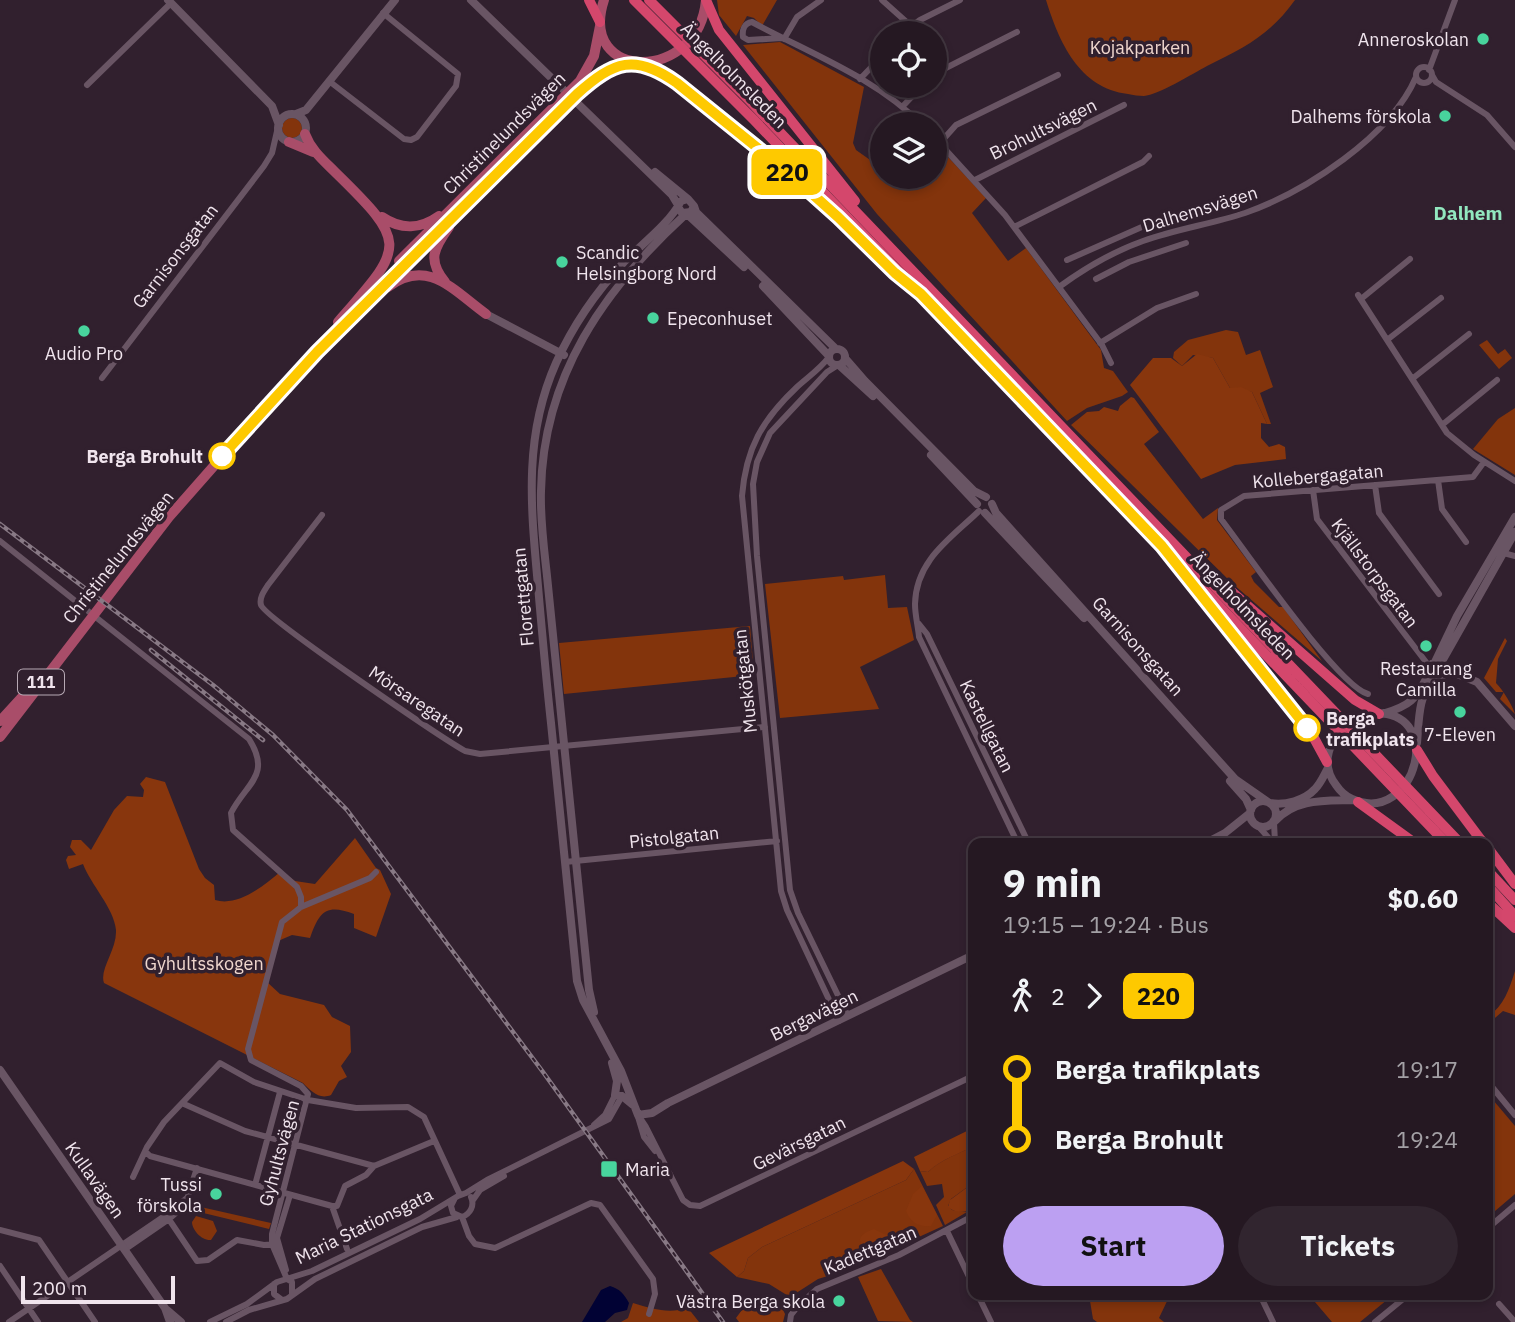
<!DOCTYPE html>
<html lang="en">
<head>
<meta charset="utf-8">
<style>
  body { margin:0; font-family:"IBM Plex Sans",sans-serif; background:#31252f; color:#f1f3f6; height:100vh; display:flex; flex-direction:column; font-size:26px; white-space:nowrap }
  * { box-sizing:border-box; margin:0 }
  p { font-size:23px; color:#a3a0a5 }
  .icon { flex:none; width:38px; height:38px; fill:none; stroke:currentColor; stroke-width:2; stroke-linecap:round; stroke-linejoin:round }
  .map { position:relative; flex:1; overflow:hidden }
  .sheet { position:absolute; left:968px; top:838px; width:525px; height:462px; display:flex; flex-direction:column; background:#251822; border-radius:14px; box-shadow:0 4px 10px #0003,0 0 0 2px #423740 }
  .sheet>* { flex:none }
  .badge { padding:0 14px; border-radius:10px; font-size:24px; line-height:46px }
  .tools { position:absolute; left:870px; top:21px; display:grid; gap:14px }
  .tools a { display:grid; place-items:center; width:77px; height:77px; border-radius:50%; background:#251822; box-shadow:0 4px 10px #0003,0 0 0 2px #423740; font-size:35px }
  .scale { position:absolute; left:21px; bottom:18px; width:154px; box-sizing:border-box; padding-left:7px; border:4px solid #f0e4ed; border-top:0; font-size:19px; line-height:24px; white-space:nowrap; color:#f0e4ed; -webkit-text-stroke:5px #31202e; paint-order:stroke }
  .map>.badge { position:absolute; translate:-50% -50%; box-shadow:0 0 0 4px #fff }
  .legs { display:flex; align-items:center; gap:10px; height:77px; padding:0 35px; font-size:23px }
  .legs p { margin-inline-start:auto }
  .headline { display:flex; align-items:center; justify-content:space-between; height:119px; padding:0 35px }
  h1 { font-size:38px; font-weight:800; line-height:52px }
  .button { display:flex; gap:14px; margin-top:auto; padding:14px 35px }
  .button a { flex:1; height:80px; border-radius:42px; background:#bca0f2; color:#111; font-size:28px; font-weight:800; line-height:80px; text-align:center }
  .button a+a { background:#31252f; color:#f1f3f6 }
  ul { padding:0 35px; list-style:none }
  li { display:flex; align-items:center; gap:24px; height:70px; font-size:26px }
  li i { display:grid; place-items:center; width:10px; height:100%; margin:0 9px; background:currentColor }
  li i::after { content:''; width:18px; height:18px; margin:-9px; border:5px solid; border-radius:50%; background:#251822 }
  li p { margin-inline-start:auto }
  li:first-child i { background:linear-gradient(#0000 50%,currentColor 0) }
  li:last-child i { background:linear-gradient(currentColor 50%,#0000 0) }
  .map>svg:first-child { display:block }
</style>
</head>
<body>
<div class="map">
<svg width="1515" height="1322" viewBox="0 0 1515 1322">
  <rect width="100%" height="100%" fill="#31202e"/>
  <path fill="#83340c" d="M717 0H777L762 26 754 18 747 16 736 36 719 15Z
    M1046 0H1295C1270 35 1244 48 1207 66 1192 74 1158 95 1144 96 1139 96 1133 95 1128 94 1079 88 1059 42 1046 0Z
    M780 42 864 87 853 143 856 150 873 162 882 161V177H934L935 143 986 198 972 213 1008 261 1026 248 1101 350 1104 368 1113 371 1128 392 1122 396 1087 408 1067 421 877 214 743 45Z
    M282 128a10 10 0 1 1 20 0a10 10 0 1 1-20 0Z
    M1226 330 1238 332 1246 355 1260 350 1273 387 1260 393 1271 424H1267L1252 392 1230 388 1213 358 1193 355 1182 366 1173 358 1174 352 1188 340Z
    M1487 340 1498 354 1505 349 1512 358 1499 369 1479 345Z
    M1515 408V475L1473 449 1498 419Z
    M885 575 888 608 907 607 914 640 860 667 879 709 780 718 765 584 843 576 844 580Z
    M750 626 754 675 564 694 559 643Z
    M1488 1094 1515 1126V1194L1488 1217Z
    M973 1146V1183L951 1199 948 1206 952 1210 967 1212 945 1225 936 1205 944 1197 942 1184 927 1186 920 1171 928 1172C941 1159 957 1155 973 1146Z
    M914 1169 943 1226 844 1271 818 1279 790 1297 769 1284 737 1277 744 1271 748 1258 762 1247 906 1180Z
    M192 1205 271 1223 269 1229 191 1210Z
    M196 1216 213 1221 217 1231 211 1240C202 1241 192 1230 192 1222Z
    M881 1269 910 1320 913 1322 878 1321 858 1277Z
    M1089 1295H1170L1159 1318 1164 1322H1097L1093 1319Z
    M1309 1295H1393L1360 1322H1332Z
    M633 1303C653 1309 668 1314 688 1308L699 1322H621L628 1318Z"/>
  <path fill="#88360d" d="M1197 354 1213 358 1230 388 1241 387 1252 392 1267 424 1261 423V438L1269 447 1279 444 1285 447 1286 459 1235 465 1201 479 1130 385 1153 358H1171L1182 366Z
    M1131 397 1134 398 1159 432 1144 444 1203 519 1218 508 1217 520 1256 572 1251 576 1254 582 1279 607H1283L1322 661 1233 584 1071 425 1087 412 1099 411 1104 407 1118 411 1120 406Z
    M1505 638 1507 641 1498 659 1496 683C1503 690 1512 705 1515 714L1500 699 1504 692H1496L1484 678Z
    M146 777 165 782 199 869 205 878 214 885 215 900C238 907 264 886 281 871L295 881 315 884 355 838 376 868 380 870 391 894 376 937 354 928V914C326 903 319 912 310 938L292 935 278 941 267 982 280 994 324 1005 332 1017 350 1026 351 1052 341 1066 347 1077 339 1081 331 1095C319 1100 311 1091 303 1083L104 983C99 969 117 950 116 930 114 908 91 885 83 864L69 869 66 860 68 856 76 855 70 847 72 840H81L91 850 114 810 127 796 143 797 144 790 140 784Z
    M1515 971V1015L1503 1011 1488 1024V1017C1504 1005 1509 990 1515 971Z
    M973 1128V1146C956 1156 943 1158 928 1172L920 1171 914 1157Z
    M903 1161 914 1169 906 1180 762 1247 748 1258 744 1271 737 1277 709 1253Z
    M973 1183V1209C965 1213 955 1213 948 1207L950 1200Z
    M922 1186 937 1215 931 1226C919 1227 911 1223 906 1211L913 1194Z
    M874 1229 888 1236 882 1253 873 1258C859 1247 852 1236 874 1229Z
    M753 1295 783 1310 785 1314 783 1322H739L736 1318Z"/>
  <path fill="#010234" d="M610 1286C620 1289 624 1294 629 1303L627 1310 615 1313 605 1322H582L601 1290Z"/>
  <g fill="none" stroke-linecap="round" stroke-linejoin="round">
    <path stroke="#695564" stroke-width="6" d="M882 0 911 26
      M903 33 920 20 960 0
      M782 38 748 40 743 37C742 30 744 23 752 22 809 53 876 78 921 124
      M784 39 797 17 821 0
      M1416 75a8 8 0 1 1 16 0a8 8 0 1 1-16 0Z
      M1429 70 1455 0
      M934 74 1017 32
      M1432 75 1436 82 1487 115 1515 147
      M860 79 882 56
      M329 81 404 139 411 140 417 137 456 86 458 74 383 13
      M87 85 171 3
      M903 106 922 86
      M934 137 1005 215 1102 345 1111 363
      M940 143 956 125 1058 75
      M975 180 1124 105
      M1014 227 1143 162 1149 156
      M1067 260 1169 215
      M1096 279 1129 262 1186 243
      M1059 287C1085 268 1112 252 1143 241 1176 229 1212 224 1245 213 1305 192 1391 136 1416 77
      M1358 295 1447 433 1474 455 1515 481
      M1361 299 1410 259
      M1387 340 1441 298
      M1100 343 1157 308 1196 294
      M829 357C820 369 808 377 797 387 762 420 746 448 742 496L781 891 787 910 839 1021
      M838 365 827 372 770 433 757 462 753 484 757 556 790 890 798 913 848 1016
      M102 378 264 166 272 153 278 127
      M1412 379 1469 334
      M1442 425 1497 380
      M1438 480 1442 509 1466 542
      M1375 485 1379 513 1439 594
      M1313 490 1317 519 1429 666
      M979 511C950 539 916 560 915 604 915 615 918 626 919 637L1018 844
      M322 515 268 585C264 591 259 598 261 605 265 618 442 738 465 751L480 754 765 727
      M0 541 249 739C272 776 246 783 231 813L233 830 297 887 301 897V907
      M1500 552 1515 556
      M919 624 927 634 1029 844
      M1368 694C1338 686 1245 550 1221 519V510L1244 496 1473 477 1484 462
      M1274 823 1275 842
      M1259 827 1274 844
      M565 862 777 841
      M1488 1082 1515 1115
      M184 1104 245 1131 374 1166 434 1141
      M638 1115 646 1127 683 1200 690 1205 700 1206 973 1076
      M638 1117 644 1137 655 1151
      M594 1125 605 1115 615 1095
      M146 1152 150 1156 332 1206H337L345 1186 366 1175 374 1166
      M133 1177 147 1147 164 1122 220 1063 254 1082 308 1100 356 1108 408 1107 424 1117 460 1195
      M255 1185 280 1092
      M454 1200 451 1206 453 1213 462 1217C470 1214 475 1206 471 1197
      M473 1200 480 1190 504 1176
      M332 1206 347 1249
      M166 1215 197 1261 208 1260 237 1240 264 1245 277 1244
      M462 1217 469 1236 475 1244 495 1248 591 1203 600 1205 653 1279 655 1294 649 1314
      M1488 1228 1515 1205
      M0 1230 39 1240 95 1322
      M947 1231 973 1285
      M124 1250 169 1219 185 1205 197 1168
      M0 1266 38 1322
      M286 1270 277 1238 290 1195
      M274 1284V1294L282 1300
      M292 1295V1282L287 1279 272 1244V1234L308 1094 301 1086 251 1060 248 1049 282 922 301 907 370 878 376 872
      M978 1295 991 1322
      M1260 1295 1273 1322
      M1499 1304 1515 1322
      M9 1322 166 1215 188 1197
      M210 1322 247 1304 277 1282 312 1271 420 1219 458 1196 466 1193 487 1180 609 1119 622 1096
      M226 1322 249 1310 287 1299 315 1279 422 1227 457 1217
      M790 1322 791 1315 798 1306 817 1289 899 1255 973 1216
      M1375 1322 1408 1295"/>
    <path stroke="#695564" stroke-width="8" d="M168 0 272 106 279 125
      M471 0 672 195 678 205
      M278 128a14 14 0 1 1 28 0a14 14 0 1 1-28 0Z
      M296 114 306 110 395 0
      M655 172 688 199
      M694 206 696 212 836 349
      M687 214 744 267
      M763 286 829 356
      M486 314 564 355
      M829 357a8 8 0 1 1 16 0a8 8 0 1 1-16 0Z
      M845 358 865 381 974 491 986 497
      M839 365 873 396
      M931 455 977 504
      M992 504 996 513 1235 779 1268 802
      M985 513 1084 618
      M1429 670a8 8 0 1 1 16 0a8 8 0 1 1-16 0Z
      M1435 662 1457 616 1515 517
      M1441 663 1515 532
      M1445 669 1477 682 1515 726
      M1367 714C1450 703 1416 828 1352 799 1345 796 1340 791 1336 785 1315 758 1337 723 1367 714Z
      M1382 714C1410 706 1416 700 1429 673
      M1417 743C1419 721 1418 695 1434 678
      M1230 781 1246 799 1251 810
      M1250 814a13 13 0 1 1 26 0a13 13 0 1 1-26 0Z
      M1270 803C1285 806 1305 800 1315 789 1321 783 1324 775 1328 768
      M1275 821C1296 798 1325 801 1354 800
      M1204 844 1225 833 1250 813
      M594 1012 589 990 547 576C544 548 540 519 541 491 543 376 604 289 686 214
      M612 1063 617 1081 615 1095 622 1096 633 1105
      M0 1070 165 1308 170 1322
      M638 1115 621 1071 583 1000 577 981C568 895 560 809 551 723 546 678 542 632 538 586 531 508 523 437 556 363 573 325 596 292 624 262 643 243 669 224 681 201L688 199 694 206 691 212 682 213 678 207
      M638 1115 652 1113 668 1103 973 955
      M167 1310 181 1322"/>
    <path stroke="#a94d69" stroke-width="10" d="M604 0C577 82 699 83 706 0
      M305 134C311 150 323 160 335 172 410 245 404 246 338 322
      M289 142 313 152
      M382 217C401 230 421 229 439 216
      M399 261 580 81 594 56 600 26
      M445 282C427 260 434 248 449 227
      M388 287C428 257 454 291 486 314
      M0 721 25 694
      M0 737 169 517 272 400 358 311 577 94 610 70 635 63"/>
    <path stroke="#d4476c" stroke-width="10" d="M589 0 600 22
      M634 0 754 120 1447 844
      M649 0 749 100 1461 844
      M706 0 719 30 855 201
      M641 64 661 72 690 93 837 216
      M1215 577 1355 700 1379 714
      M1200 595 1314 738 1327 762
      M1417 750 1433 776 1484 844
      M1358 802 1416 844
      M1488 848 1515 884
      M1488 871 1515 900
      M1488 886 1515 916
      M1488 903 1515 928"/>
    <defs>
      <path id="rail" d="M0 524 213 685 273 735 347 810 543 1072 723 1322
        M151 650 263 740"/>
    </defs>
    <use href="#rail" stroke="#887985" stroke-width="4.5"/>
    <use href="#rail" stroke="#31202e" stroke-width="2" stroke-dasharray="5" stroke-linecap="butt"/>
  </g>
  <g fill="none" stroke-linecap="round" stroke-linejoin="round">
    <defs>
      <path id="line-1" d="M222 456 317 352 577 94C614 61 635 53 677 83L790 174 838 217 895 273 921 294 1162 546 1307 728"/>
    </defs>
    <use href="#line-1" stroke="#fff" stroke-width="16"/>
    <use href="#line-1" stroke="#fec900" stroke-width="10"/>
  </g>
  <g fill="#48d49d" stroke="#31202e" stroke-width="2.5">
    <circle cx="1483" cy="39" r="7"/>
    <circle cx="1445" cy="116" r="7"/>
    <circle cx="562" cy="262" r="7"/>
    <circle cx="653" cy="318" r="7"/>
    <circle cx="84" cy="331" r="7"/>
    <circle cx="1426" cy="646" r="7"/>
    <circle cx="1460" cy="712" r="7"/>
    <rect x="600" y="1160" width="18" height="18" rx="3.5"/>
    <circle cx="216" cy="1194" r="7"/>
    <circle cx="839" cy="1301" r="7"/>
  </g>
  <g fill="#fff" stroke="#fec900" stroke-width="3.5">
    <circle cx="222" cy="456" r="12"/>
    <circle cx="1307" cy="728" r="12"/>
  </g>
  <g text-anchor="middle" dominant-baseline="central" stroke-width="7" stroke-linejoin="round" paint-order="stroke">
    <rect fill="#31202e" stroke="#b7a9b4" stroke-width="2" x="18" y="669.5" width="46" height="25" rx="5"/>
    <g font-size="16" font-weight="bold" fill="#f0e4ed">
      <text x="41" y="682">111</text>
    </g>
    <g font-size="18" fill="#f0e4ed" stroke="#31202e" text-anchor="end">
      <text x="1469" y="39">Anneroskolan</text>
      <text x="1431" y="116">Dalhems förskola</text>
      <text x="576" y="252" text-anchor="start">Scandic<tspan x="576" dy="21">Helsingborg Nord</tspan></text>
      <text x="667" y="318" text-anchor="start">Epeconhuset</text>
      <text x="84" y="353" text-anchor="middle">Audio Pro</text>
      <text x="1426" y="668" text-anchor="middle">Restaurang<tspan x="1426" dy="21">Camilla</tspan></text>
      <text x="1460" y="734" text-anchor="middle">7-Eleven</text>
      <text x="625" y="1169" text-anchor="start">Maria</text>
      <text x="202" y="1184">Tussi<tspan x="202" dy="21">förskola</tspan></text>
      <text x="825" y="1301">Västra Berga skola</text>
    </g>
    <g font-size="18" fill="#f0d7ce" stroke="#31202e">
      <text x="1140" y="47">Kojakparken</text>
      <text x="204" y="963">Gyhultsskogen</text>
    </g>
    <g font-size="18" fill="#f0e4ed" stroke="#31202e">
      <text transform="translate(734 75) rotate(45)">Ängelholmsleden</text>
      <text transform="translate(1043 129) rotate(-26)">Brohultsvägen</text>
      <text transform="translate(504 133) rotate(-45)">Christinelundsvägen</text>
      <text transform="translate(1200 209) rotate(-17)">Dalhemsvägen</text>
      <text transform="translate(175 256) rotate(-52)">Garnisonsgatan</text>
      <text transform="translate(1318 476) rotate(-5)">Kollebergagatan</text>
      <text transform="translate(118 557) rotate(-51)">Christinelundsvägen</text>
      <text transform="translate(1375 573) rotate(53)">Kjällstorpsgatan</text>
      <text transform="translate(523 597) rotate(-95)">Florettgatan</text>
      <text transform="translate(1243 606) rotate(46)">Ängelholmsleden</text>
      <text transform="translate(1138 646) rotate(48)">Garnisonsgatan</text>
      <text transform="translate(745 681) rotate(-96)">Muskötgatan</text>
      <text transform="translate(417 701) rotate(34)">Mörsaregatan</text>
      <text transform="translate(987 726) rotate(64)">Kastellgatan</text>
      <text transform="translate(674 837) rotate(-6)">Pistolgatan</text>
      <text transform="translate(814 1015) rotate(-26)">Bergavägen</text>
      <text transform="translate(799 1143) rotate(-26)">Gevärsgatan</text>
      <text transform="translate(279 1153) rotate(-75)">Gyhultsvägen</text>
      <text transform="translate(95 1180) rotate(55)">Kullavägen</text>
      <text transform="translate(364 1226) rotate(-26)">Maria Stationsgata</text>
      <text transform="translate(870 1250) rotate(-23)">Kadettgatan</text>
    </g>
    <g font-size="18" font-weight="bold" fill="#f0e4ed" stroke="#31202e" text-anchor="end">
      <text x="203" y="456">Berga Brohult</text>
      <text x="1326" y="718" text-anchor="start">Berga<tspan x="1326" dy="21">trafikplats</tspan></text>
    </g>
    <g font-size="19" font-weight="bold" fill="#92e7bf" stroke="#31202e">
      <text x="1468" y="213">Dalhem</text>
    </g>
  </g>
</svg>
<div class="tools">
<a><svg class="icon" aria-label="locate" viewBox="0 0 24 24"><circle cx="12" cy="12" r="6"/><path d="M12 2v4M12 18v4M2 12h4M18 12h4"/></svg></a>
<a><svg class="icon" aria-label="layers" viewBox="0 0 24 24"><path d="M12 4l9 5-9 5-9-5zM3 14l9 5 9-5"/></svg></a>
</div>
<div class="scale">200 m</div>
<b class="badge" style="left:787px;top:172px;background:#fec900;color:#111">220</b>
<section class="sheet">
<div class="headline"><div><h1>9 min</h1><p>19:15 – 19:24 · Bus</p></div><b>$0.60</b></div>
<div class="legs"><svg class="icon" aria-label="walk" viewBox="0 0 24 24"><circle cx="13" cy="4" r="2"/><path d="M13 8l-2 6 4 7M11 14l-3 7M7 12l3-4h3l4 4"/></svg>2<svg class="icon" aria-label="forward" viewBox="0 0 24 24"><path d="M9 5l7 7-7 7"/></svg><b class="badge" style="background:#fec900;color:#111">220</b></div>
<ul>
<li><i style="color:#fec900"></i><b>Berga trafikplats</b><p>19:17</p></li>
<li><i style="color:#fec900"></i><b>Berga Brohult</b><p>19:24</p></li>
</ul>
<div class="button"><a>Start</a><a>Tickets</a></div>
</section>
</div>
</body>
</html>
